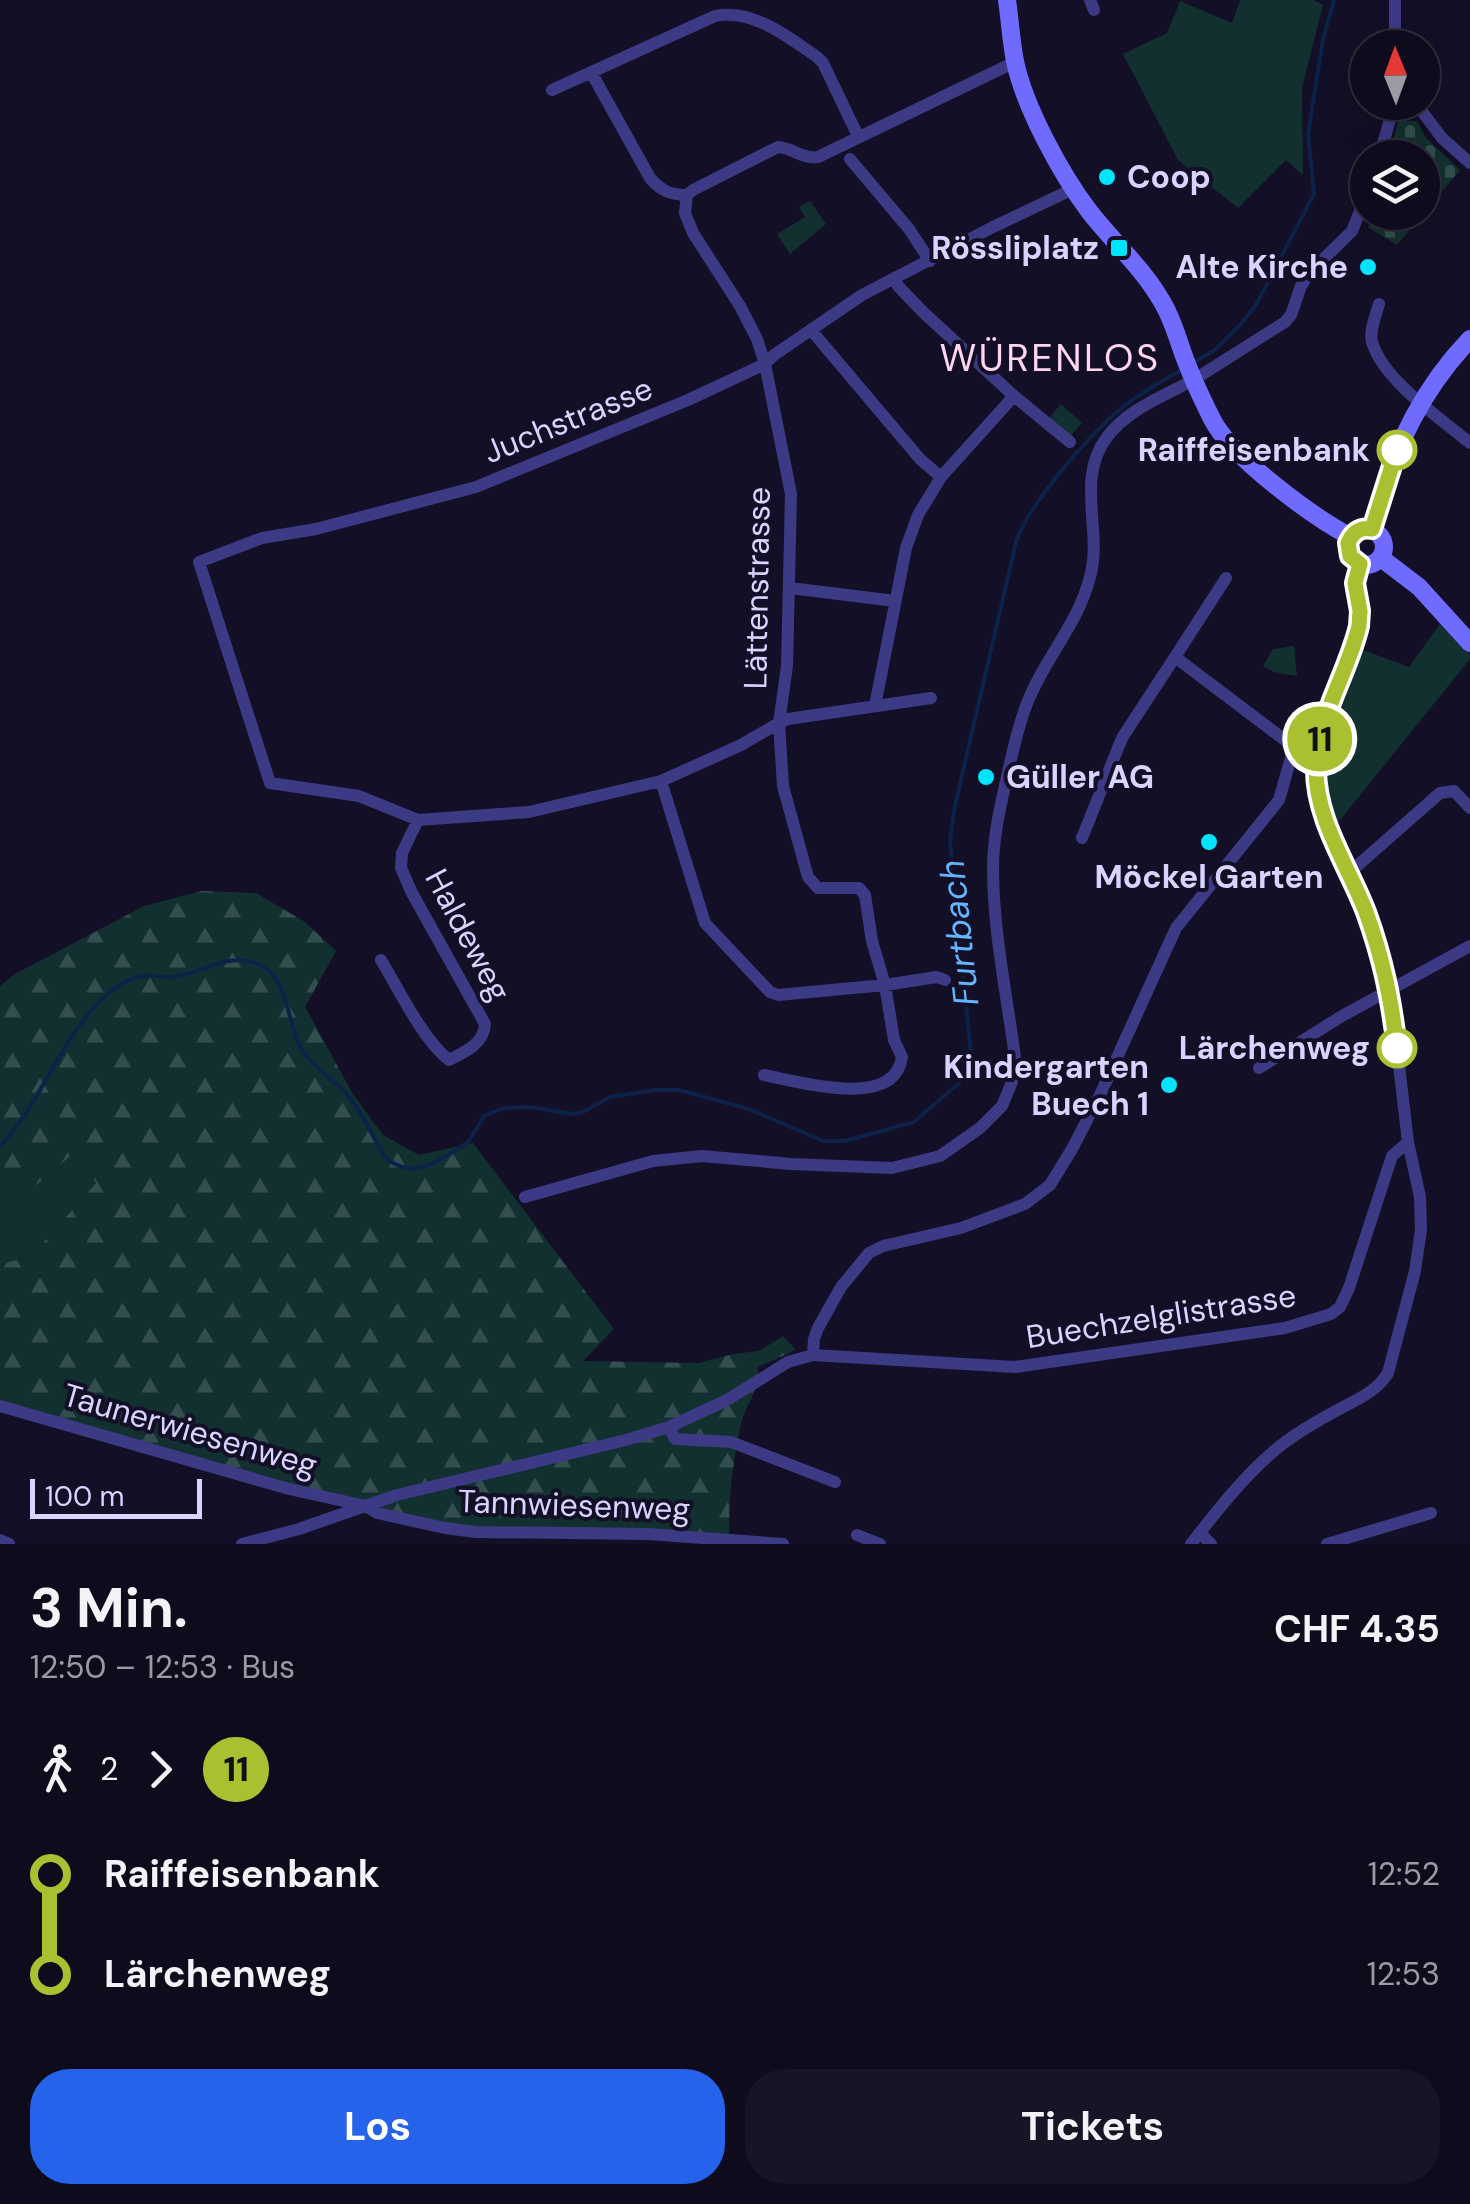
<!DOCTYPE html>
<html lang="de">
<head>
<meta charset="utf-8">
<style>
  body { margin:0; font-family:"DM Sans",sans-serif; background:#171425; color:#f1f3f6; height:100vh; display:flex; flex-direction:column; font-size:38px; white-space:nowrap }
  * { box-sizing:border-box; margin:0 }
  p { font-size:32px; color:#9b9ba3 }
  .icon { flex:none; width:55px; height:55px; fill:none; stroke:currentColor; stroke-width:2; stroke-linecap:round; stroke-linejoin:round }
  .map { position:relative; height:1544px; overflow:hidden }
  .side { display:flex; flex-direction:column; background:#0e0b1c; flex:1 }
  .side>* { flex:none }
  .badge { padding:0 20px; border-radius:32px; font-size:35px; line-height:65px }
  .needle { width:65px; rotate:359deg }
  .tools { position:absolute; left:1350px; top:30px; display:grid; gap:20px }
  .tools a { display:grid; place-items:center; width:90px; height:90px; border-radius:50%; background:#0e0b1c; box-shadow:0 10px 40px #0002,0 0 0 2px #2e2b3b; font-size:50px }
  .scale { position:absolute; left:30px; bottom:25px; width:172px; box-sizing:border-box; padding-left:10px; border:5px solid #d9d4ff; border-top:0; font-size:28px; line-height:35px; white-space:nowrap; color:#d9d4ff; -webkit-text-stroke:8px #130f26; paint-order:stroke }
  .map>.badge { position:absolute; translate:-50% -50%; box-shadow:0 0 0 5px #fff }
  .legs { display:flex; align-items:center; gap:15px; height:110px; padding:0 30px; font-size:32px }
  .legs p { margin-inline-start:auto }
  .head { display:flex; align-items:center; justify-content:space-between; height:170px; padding:0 30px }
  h1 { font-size:55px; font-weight:700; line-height:75px }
  .primary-button { display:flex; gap:20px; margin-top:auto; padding:20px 30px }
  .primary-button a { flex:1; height:115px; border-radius:40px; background:#2563eb; color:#fff; font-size:40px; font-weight:700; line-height:115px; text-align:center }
  .primary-button a+a { background:#171425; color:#f1f3f6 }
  ul { padding:0 30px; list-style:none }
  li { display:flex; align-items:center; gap:35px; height:100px; font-size:38px }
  li i { display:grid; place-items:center; width:15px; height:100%; margin:0 12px; background:currentColor }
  li i::after { content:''; width:25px; height:25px; margin:-12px; border:8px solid; border-radius:50%; background:#0e0b1c }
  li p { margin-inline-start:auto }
  li:first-child i { background:linear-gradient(#0000 50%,currentColor 0) }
  li:last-child i { background:linear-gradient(currentColor 50%,#0000 0) }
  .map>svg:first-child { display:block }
</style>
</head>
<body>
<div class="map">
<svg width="1470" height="1544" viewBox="0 0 1470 1544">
  <defs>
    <pattern id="forest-firs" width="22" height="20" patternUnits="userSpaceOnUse" patternTransform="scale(2.5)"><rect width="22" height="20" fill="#12302f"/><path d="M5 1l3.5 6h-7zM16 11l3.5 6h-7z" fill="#344d4e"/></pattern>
    <pattern id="cemetery-stones" width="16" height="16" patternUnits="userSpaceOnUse" patternTransform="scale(2.5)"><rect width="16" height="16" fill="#12302f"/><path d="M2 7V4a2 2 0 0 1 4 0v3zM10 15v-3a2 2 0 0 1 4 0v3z" fill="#344d4e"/></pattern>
  </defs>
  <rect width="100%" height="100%" fill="#130f26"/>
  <path fill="#12302f" d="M1240 0H1313L1323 5 1302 88 1303 175 1286 160 1238 208 1178 160 1123 54 1167 33 1180 1 1232 23Z
    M810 201 826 224 790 254 777 234 805 217 799 207Z
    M1061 404 1082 423 1069 438 1048 419Z
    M1442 621 1470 654V659L1336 825C1332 816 1326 805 1324 795 1315 746 1343 694 1360 649L1409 667Z
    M1294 646 1297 676 1274 672 1263 666 1273 649Z
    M75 1152 96 1183 33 1254 0 1265V1206L34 1187Z"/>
  <path fill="url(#forest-firs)" d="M202 891 256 893 305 922 336 951 305 1007 353 1094 383 1135 419 1155 473 1143 614 1329 583 1361 699 1363 733 1354 759 1351 783 1336 796 1350 758 1367C758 1396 745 1404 740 1428 733 1464 727 1503 730 1540L445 1528 0 1406V1265L33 1254 96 1183 74 1153 34 1187 0 1206V986L15 974 144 906Z"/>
  <path fill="url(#cemetery-stones)" d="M1398 121H1417L1426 138 1460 170 1397 245 1368 227 1377 213 1422 212V158L1389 157Z"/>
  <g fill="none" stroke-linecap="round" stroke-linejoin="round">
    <path stroke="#0c2248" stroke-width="4" d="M1191 364 1215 350 1241 324 1257 303 1314 194 1308 134 1323 40 1334 0
      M0 1146C43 1101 59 1039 105 996 115 987 131 977 145 976 155 975 165 978 175 977 203 972 228 953 256 963 290 976 286 1022 301 1048 312 1068 335 1079 349 1097 363 1114 373 1137 384 1156 413 1184 442 1159 469 1141L484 1116 503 1108 531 1107 572 1114 583 1112 610 1097 655 1090H679L749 1109 823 1141H845L914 1122 959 1083 971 1055 950 841 954 810 1016 542C1030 502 1090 434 1123 407 1141 392 1163 381 1183 369"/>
    <path stroke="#3d3a85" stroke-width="12" d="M1090 0 1094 10
      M1395 48V0
      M1015 62 818 157C802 159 793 148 778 147L693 190 687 195 685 213 693 233 740 306 757 339 765 364 791 494 787 666 779 723 741 745 661 781 529 812 418 820 359 796 270 783 199 562 262 538 316 529 476 487 688 400 765 364 774 355 862 295 991 228 1073 189
      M591 72 650 178C661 191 671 195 687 195
      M552 90 715 16C752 8 788 37 817 57L823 63 858 136
      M1415 102 1442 138 1470 163
      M1379 158 1395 102
      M850 159 909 229 930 261
      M1379 304C1376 315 1369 331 1372 342 1383 380 1440 418 1470 443
      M811 330 920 459 941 477
      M1014 396 1070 442
      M1226 578 1175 657 1294 747
      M790 588 895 601
      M875 706 906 548 918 515 941 477 1014 396 923 312 898 286 894 278
      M661 781 705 923 770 992 778 995 885 985 937 977 945 980
      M1082 838 1122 738 1175 657
      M1349 873 1440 793 1454 791 1470 808
      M381 960C398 988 423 1040 449 1060 465 1052 484 1044 485 1024L412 893 401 868 402 853 418 820
      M1259 1068 1342 1016 1470 946
      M764 1075C797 1081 895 1111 902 1057L894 1040 885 985 872 941 865 895 859 888H818L808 877 783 786 779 723 788 719 931 698
      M525 1197 653 1161 702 1156 791 1164 892 1168 940 1156 980 1128 1002 1106 1012 1082 1015 1057C1007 997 993 929 993 869 993 835 1001 804 1008 772 1013 750 1018 727 1026 706 1043 660 1078 625 1090 577 1103 531 1075 479 1107 437 1129 408 1165 396 1195 379 1225 360 1255 341 1285 322L1291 315 1301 286 1311 271 1352 231 1368 191
      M813 1355 814 1339 818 1328 841 1287 869 1253 883 1246 961 1228 1025 1204 1050 1185 1072 1149 1100 1095 1176 928 1279 800 1294 747
      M0 1406 289 1489 366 1506 377 1513 445 1528 476 1532 649 1534 783 1544
      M669 1427 675 1439 731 1442 835 1482
      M1200 1533 1211 1544
      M857 1535 880 1544
      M0 1540 9 1544
      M242 1544 299 1529 397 1495 626 1440 669 1427 727 1400 788 1362 813 1355 1015 1367 1285 1328 1331 1314 1340 1307 1349 1288 1392 1156 1408 1142
      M1191 1544C1216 1512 1243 1477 1274 1451 1291 1436 1312 1424 1332 1413 1353 1401 1375 1394 1388 1373L1415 1271 1421 1230 1420 1197 1408 1142 1390 989 1366 912 1321 807 1316 768 1322 731 1359 626 1360 611 1355 583 1360 564
      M1327 1544 1431 1513"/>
    <path stroke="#6f6bff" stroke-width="18" d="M1007 0C1010 20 1011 41 1015 61 1024 106 1061 174 1089 211 1112 241 1142 267 1161 300 1172 317 1177 337 1184 356 1192 378 1202 399 1212 419 1231 457 1313 517 1351 537
      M1348 547a18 18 0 1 1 36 0a18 18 0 1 1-36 0Z
      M1372 529C1389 458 1419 392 1470 339
      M1381 558 1419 587 1470 643"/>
  </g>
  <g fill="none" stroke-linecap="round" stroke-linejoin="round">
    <defs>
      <path id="line-1" d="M1397 1048C1391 998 1383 959 1366 912 1348 865 1315 819 1316 767 1317 718 1348 673 1359 626L1360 611 1355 583 1360 564 1350 556 1348 543C1353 532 1360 527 1372 529L1397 450"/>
    </defs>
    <use href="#line-1" stroke="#fff" stroke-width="22"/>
    <use href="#line-1" stroke="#aac030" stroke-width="15"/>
  </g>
  <g fill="#00e5ff" stroke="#130f26" stroke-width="4">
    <circle cx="1107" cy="177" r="10"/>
    <rect x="1109" y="238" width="20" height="20" rx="5"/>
    <circle cx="1368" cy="267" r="10"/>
    <circle cx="986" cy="777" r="10"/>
    <circle cx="1209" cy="842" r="10"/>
    <circle cx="1169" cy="1085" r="10"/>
  </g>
  <g fill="#fff" stroke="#aac030" stroke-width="5">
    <circle cx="1397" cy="450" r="18"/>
    <circle cx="1397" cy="1048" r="18"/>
  </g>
  <g text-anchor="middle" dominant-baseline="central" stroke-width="8" stroke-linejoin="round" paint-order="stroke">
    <g font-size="32" font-weight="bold" fill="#d9d4ff" stroke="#130f26" text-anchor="end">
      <text x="1127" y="177" text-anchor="start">Coop</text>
      <text x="1099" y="248">Rössliplatz</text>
      <text x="1348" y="267">Alte Kirche</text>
      <text x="1006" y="777" text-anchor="start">Güller AG</text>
      <text x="1209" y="877" text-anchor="middle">Möckel Garten</text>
      <text x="1149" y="1067">Kindergarten<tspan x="1149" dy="37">Buech 1</tspan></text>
    </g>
    <g font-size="32" fill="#d9d4ff" stroke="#130f26">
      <text transform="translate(568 420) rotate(-22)">Juchstrasse</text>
      <text transform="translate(757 588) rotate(-89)">Lättenstrasse</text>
      <text transform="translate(468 935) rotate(62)">Haldeweg</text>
      <text transform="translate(1161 1316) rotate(-9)">Buechzelglistrasse</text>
      <text transform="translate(190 1430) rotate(16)">Taunerwiesenweg</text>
      <text transform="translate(574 1505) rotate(2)">Tannwiesenweg</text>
    </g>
    <g font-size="32" font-weight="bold" fill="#d9d4ff" stroke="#130f26" text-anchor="end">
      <text x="1370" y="450">Raiffeisenbank</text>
      <text x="1370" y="1048">Lärchenweg</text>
    </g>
    <g font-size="35" font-style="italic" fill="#62b6ff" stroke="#130f26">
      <text transform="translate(959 933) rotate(-96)">Furtbach</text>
    </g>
    <g font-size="38" letter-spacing="2.5" fill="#ffd6f0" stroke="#130f26">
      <text x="1050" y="358">WÜRENLOS</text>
    </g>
  </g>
</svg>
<div class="tools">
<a><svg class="needle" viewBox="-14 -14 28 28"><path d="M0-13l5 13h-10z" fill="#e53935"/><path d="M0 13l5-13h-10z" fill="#9b9ba3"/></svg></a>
<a><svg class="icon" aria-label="layers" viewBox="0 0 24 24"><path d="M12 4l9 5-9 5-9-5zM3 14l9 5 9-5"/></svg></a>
</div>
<div class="scale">100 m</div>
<b class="badge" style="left:1320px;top:739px;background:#aac030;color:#111">11</b>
</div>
<section class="side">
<div class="head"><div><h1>3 Min.</h1><p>12:50 – 12:53 · Bus</p></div><b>CHF 4.35</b></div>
<div class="legs"><svg class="icon" aria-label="walk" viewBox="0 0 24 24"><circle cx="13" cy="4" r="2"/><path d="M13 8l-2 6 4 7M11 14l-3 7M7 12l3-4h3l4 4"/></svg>2<svg class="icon" aria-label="forward" viewBox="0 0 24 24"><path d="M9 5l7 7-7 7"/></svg><b class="badge" style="background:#aac030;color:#111">11</b></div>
<ul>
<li><i style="color:#aac030"></i><b>Raiffeisenbank</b><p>12:52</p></li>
<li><i style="color:#aac030"></i><b>Lärchenweg</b><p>12:53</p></li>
</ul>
<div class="primary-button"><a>Los</a><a>Tickets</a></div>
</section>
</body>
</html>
